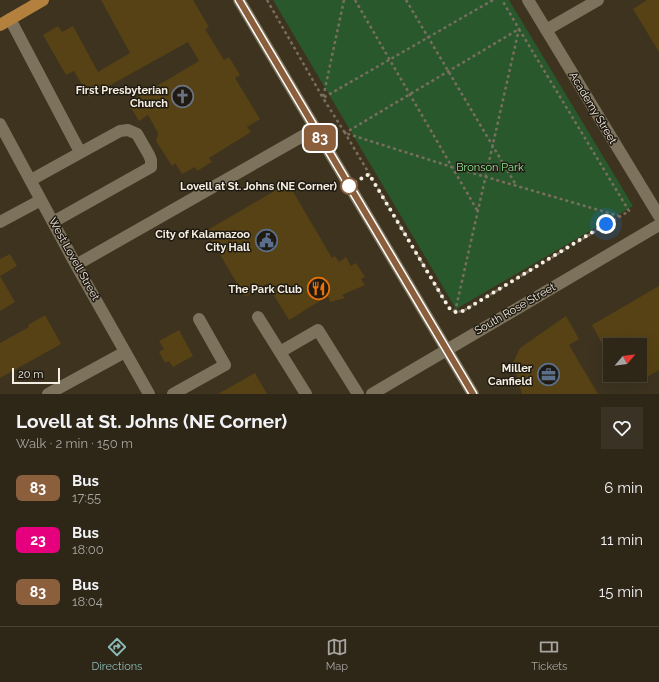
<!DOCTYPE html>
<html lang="en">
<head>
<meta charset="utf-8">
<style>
  body { margin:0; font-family:Raleway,sans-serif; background:#3a3224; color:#f1f3f6; height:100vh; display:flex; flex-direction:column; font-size:15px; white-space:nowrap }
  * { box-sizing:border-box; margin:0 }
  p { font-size:13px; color:#a7a5a1 }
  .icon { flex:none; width:22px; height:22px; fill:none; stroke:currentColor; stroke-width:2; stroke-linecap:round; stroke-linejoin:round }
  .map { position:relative; height:394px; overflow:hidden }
  .details { display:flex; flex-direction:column; background:#2e2617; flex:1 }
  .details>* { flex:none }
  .badge { padding:0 8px; border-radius:6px; font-size:14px; line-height:26px }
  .needle { width:26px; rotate:61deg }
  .controls { position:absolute; left:603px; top:338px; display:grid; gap:8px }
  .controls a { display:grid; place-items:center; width:44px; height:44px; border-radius:0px; background:#2e2617; box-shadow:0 4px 16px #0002,0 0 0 1px #494336; font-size:20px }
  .scale { position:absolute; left:12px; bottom:10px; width:48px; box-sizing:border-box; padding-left:4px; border:2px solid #f5eee2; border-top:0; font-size:11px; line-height:14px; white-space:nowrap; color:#f5eee2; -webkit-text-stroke:3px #201b12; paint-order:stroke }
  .you { position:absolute; width:20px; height:20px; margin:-10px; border:3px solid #fff; border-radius:50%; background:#1a73e8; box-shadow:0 0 0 6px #1a73e833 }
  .map>.badge { position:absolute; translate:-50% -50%; box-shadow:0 0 0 2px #fff }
  .round { display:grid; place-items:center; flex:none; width:42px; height:42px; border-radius:0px; background:#3a3224 }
  .headline { display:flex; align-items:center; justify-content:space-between; height:68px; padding:0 16px }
  h1 { font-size:19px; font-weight:700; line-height:30px }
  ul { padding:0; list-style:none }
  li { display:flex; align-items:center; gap:12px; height:52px; padding:0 16px }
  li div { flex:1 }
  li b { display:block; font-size:15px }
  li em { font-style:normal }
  li .badge { min-width:44px; font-weight:700; text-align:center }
  .menu { display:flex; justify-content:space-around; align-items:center; height:56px; border-top:1px solid #494336; background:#2e2617; font-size:11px; color:#a7a5a1 }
  .menu a { display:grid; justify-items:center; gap:2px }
  .menu .selected { color:#8bbbb9 }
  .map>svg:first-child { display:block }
</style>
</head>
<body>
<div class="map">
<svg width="659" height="394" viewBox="0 0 659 394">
  <rect width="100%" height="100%" fill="#3d331f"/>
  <path fill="#29582d" d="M273 0H509L633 206 456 309Z"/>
  <path fill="#564214" d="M101 0H193L209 27 205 29 224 60 229 57 240 75 235 78 260 119 247 127 251 132 209 158 212 162 197 171 195 167 182 174 175 163 172 166 156 141 158 133 148 115 139 121 128 103 199 61 188 42 89 97 74 71 66 75 43 35 58 26 62 32 73 26 98 72 130 53Z
    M647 0H659V52L633 9Z
    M288 183 332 258 335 256 339 262 346 257 351 266 356 263 365 277 361 279 365 285 342 295 345 298 330 302 328 296 289 320 267 284 245 297 206 231Z
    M10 254 17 266 0 276 15 302 0 311V259Z
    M659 286V370L640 381V345H603L592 325Z
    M45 315 61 344 0 378V343L29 327 28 325Z
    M566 316 579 339 569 345 598 394H522L513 363 520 348Z
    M179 330 193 356 173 367 169 361 165 363 159 352 164 349 159 341Z
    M255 373 267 394H218Z"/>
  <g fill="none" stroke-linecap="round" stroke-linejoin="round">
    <path stroke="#786f5e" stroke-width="2.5" stroke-dasharray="3 3" stroke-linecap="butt" d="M267 0 323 98 493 0
      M344 0 323 98 345 133 452 167 619 216
      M355 0 477 210
      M406 0 516 185
      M519 29 629 211 463 311 455 312 449 308 345 133Z
      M455 312 519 29 502 0"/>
    <path stroke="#7d725c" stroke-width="12" d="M239 0 473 394
      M528 0 659 216
      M10 19 79 150 78 154 31 180
      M546 30 598 0
      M0 124 76 265 149 394
      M0 222 41 200
      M53 222 151 167V160L149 155 137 134 128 130 120 131 78 154
      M76 265 315 129
      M258 317 306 394
      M280 352 318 330 358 394
      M48 394 125 352
      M173 394 225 365 199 319
      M372 394 659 225"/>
    <path stroke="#b4803e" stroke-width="12" d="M0 25 43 0"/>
  </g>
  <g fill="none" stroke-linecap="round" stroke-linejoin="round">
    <defs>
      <path id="line" d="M239 0 473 394"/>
    </defs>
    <use href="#line" stroke="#fff" stroke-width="9"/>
    <use href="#line" stroke="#8b5e3c" stroke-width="6"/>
    <path stroke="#f5eee2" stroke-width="4" stroke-dasharray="0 7.2" d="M349 186 369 174 449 308 455 312 463 311 606 224"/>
  </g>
  <defs>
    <symbol id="church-ring" viewBox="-11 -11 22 22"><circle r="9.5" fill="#201b12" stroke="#6b7280" stroke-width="1.5"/><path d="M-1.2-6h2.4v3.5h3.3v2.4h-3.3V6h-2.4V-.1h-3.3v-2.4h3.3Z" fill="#6b7280"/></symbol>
    <symbol id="civic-ring" viewBox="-11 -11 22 22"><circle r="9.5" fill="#201b12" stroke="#5c6f8a" stroke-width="1.5"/><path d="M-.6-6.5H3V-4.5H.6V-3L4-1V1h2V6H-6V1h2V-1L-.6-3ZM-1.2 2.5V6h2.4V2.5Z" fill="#5c6f8a"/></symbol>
    <symbol id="restaurant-ring" viewBox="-11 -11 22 22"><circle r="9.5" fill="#201b12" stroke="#e8710a" stroke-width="1.5"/><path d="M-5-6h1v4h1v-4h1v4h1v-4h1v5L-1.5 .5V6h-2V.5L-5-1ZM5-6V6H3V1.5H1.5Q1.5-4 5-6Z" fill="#e8710a"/></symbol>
    <symbol id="office-ring" viewBox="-11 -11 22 22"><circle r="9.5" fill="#201b12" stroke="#5c6f8a" stroke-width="1.5"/><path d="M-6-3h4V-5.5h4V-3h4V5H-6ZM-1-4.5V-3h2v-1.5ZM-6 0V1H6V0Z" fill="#5c6f8a"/></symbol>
  </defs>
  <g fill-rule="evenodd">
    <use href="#church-ring" x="170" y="84" width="25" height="25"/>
    <use href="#civic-ring" x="254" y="228" width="25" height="25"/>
    <use href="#restaurant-ring" x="306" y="276" width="25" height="25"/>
    <use href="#office-ring" x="536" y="362" width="25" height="25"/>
  </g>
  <circle fill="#fff" stroke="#8b5e3c" stroke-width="2" cx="349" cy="186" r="8"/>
  <g text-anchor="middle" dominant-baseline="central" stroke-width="3" stroke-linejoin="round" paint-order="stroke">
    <g font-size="11" font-weight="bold" fill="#f5eee2" stroke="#201b12" text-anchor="end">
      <text x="168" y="90">First Presbyterian<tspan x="168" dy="13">Church</tspan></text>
      <text x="250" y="234">City of Kalamazoo<tspan x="250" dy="13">City Hall</tspan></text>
      <text x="302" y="289">The Park Club</text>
      <text x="532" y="368">Miller<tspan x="532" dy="13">Canfield</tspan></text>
    </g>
    <g font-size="11" fill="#f5eee2" stroke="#201b12">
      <text transform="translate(593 108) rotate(59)">Academy Street</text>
      <text transform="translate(74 259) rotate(61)">West Lovell Street</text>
      <text transform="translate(515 309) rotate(-30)">South Rose Street</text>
    </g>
    <g font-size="11" fill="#90e995" stroke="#201b12">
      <text x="490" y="167">Bronson Park</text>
    </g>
    <g font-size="11" font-weight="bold" fill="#f5eee2" stroke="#201b12" text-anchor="end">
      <text x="337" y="186">Lovell at St. Johns (NE Corner)</text>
    </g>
  </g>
</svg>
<div class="controls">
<a><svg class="needle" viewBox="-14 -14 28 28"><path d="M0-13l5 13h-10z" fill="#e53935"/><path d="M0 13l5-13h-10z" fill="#a7a5a1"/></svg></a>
</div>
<div class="scale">20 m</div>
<div class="you" style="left:606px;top:224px"></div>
<b class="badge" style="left:320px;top:138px;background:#8b5e3c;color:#fff">83</b>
</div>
<section class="details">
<div class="headline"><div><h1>Lovell at St. Johns (NE Corner)</h1><p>Walk · 2 min · 150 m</p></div><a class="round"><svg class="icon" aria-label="heart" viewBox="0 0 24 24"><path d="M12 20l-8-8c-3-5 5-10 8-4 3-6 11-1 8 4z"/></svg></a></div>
<ul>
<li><span class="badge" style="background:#8b5e3c;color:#fff">83</span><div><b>Bus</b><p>17:55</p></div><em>6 min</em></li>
<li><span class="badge" style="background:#e6007e;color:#fff">23</span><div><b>Bus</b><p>18:00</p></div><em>11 min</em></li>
<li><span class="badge" style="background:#8b5e3c;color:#fff">83</span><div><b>Bus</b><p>18:04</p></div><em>15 min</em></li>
</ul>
</section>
<nav class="menu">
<a class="selected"><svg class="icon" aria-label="directions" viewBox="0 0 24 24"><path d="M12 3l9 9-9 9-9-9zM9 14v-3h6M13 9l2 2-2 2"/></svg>Directions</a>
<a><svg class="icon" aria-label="map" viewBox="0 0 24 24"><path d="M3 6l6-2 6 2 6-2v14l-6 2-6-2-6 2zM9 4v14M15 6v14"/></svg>Map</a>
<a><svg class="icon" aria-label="tickets" viewBox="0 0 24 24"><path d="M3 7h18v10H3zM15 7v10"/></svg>Tickets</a>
</nav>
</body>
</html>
